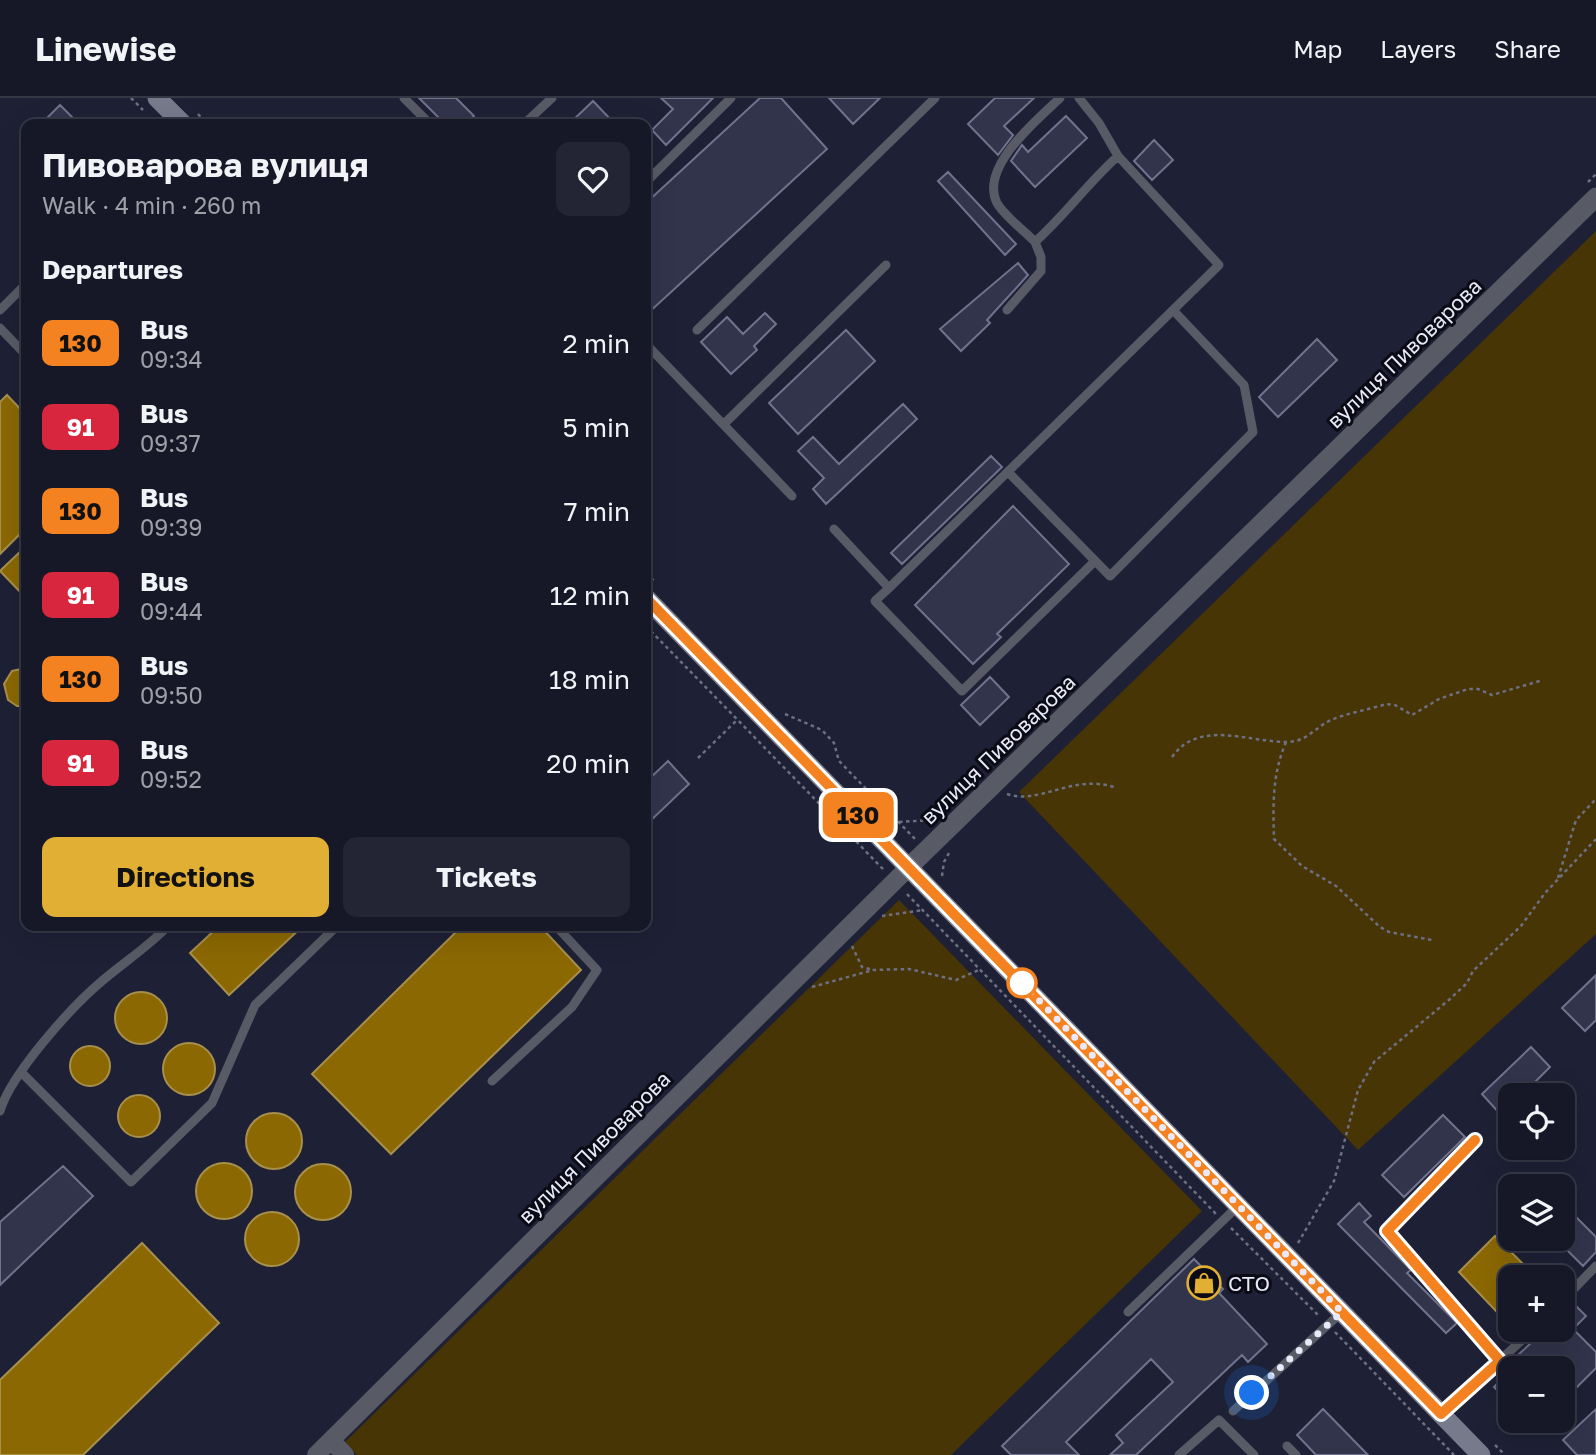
<!DOCTYPE html>
<html lang="en">
<head>
<meta charset="utf-8">
<style>
  body { margin:0; font-family:"Golos Text",sans-serif; background:#232534; color:#f1f3f6; height:100vh; display:flex; flex-direction:column; font-size:26px; white-space:nowrap }
  * { box-sizing:border-box; margin:0 }
  p { font-size:23px; color:#9ea0a8 }
  .icon { flex:none; width:38px; height:38px; fill:none; stroke:currentColor; stroke-width:2; stroke-linecap:round; stroke-linejoin:round }
  .map { position:relative; flex:1; overflow:hidden }
  .details { position:absolute; left:21px; top:21px; width:630px; height:812px; display:flex; flex-direction:column; background:#161828; border-radius:14px; box-shadow:0 7px 28px #0002,0 0 0 2px #353745 }
  .details>* { flex:none }
  .badge { padding:0 14px; border-radius:10px; font-size:24px; line-height:46px }
  .tools { position:absolute; left:1498px; top:985px; display:grid; gap:14px }
  .tools a { display:grid; place-items:center; width:77px; height:77px; border-radius:14px; background:#161828; box-shadow:0 7px 28px #0002,0 0 0 2px #353745; font-size:35px }
  .you { position:absolute; width:35px; height:35px; margin:-18px; border:5px solid #fff; border-radius:50%; background:#1a73e8; box-shadow:0 0 0 10px #1a73e833 }
  .map>.badge { position:absolute; translate:-50% -50%; box-shadow:0 0 0 4px #fff }
  h2 { padding:0 21px; font-size:26px; line-height:63px }
  .round { display:grid; place-items:center; flex:none; width:74px; height:74px; border-radius:14px; background:#232534 }
  .head { display:flex; align-items:center; justify-content:space-between; height:119px; padding:0 21px }
  h1 { font-size:33px; font-weight:700; line-height:52px }
  .cta { display:flex; gap:14px; margin-top:auto; padding:14px 21px }
  .cta a { flex:1; height:80px; border-radius:14px; background:#e1af34; color:#111; font-size:28px; font-weight:700; line-height:80px; text-align:center }
  .cta a+a { background:#232534; color:#f1f3f6 }
  ul { padding:0; list-style:none }
  li { display:flex; align-items:center; gap:21px; height:84px; padding:0 21px }
  li div { flex:1 }
  li b { display:block; font-size:26px }
  li em { font-style:normal }
  li .badge { min-width:77px; font-weight:700; text-align:center }
  header { display:flex; align-items:center; gap:42px; box-sizing:border-box; height:98px; padding:0 35px; background:#161828; border-bottom:2px solid #353745 }
  header strong { font-size:33px }
  nav { display:flex; gap:38px; margin-inline-start:auto; font-size:24px }
  .map>svg:first-child { display:block }
</style>
</head>
<body>
<header>
<strong>Linewise</strong>
<nav><a>Map</a><a>Layers</a><a>Share</a></nav>
</header>
<div class="map">
<svg width="1596" height="1357" viewBox="0 0 1596 1357">
  <rect width="100%" height="100%" fill="#1e2035"/>
  <path fill="#483505" d="M1596 133V836L1358 1052 1019 694Z
    M899 802 1202 1113 951 1357H357L345 1344Z"/>
  <path fill="#8b6802" stroke="#a78f4c" stroke-width="2" d="M7 297 26 317V430L0 456V304Z
    M26 448V500L0 473Z
    M26 570V608H17L8 602 4 586 12 573Z
    M219 828H303L229 897 190 855Z
    M462 828H540L581 872 391 1056 312 976Z
    M115 920a26 26 0 1 1 52 0a26 26 0 1 1-52 0Z
    M163 971a26 26 0 1 1 52 0a26 26 0 1 1-52 0Z
    M70 968a20 20 0 1 1 40 0a20 20 0 1 1-40 0Z
    M118 1018a21 21 0 1 1 42 0a21 21 0 1 1-42 0Z
    M246 1043a28 28 0 1 1 56 0a28 28 0 1 1-56 0Z
    M196 1093a28 28 0 1 1 56 0a28 28 0 1 1-56 0Z
    M295 1094a28 28 0 1 1 56 0a28 28 0 1 1-56 0Z
    M245 1141a27 27 0 1 1 54 0a27 27 0 1 1-54 0Z
    M1495 1138 1533 1176 1529 1179 1510 1180V1199L1496 1213 1459 1174Z
    M142 1145 219 1225 83 1357H0V1282Z"/>
  <path fill="#31344b" stroke="#70738d" stroke-width="2" d="M419 0H456L474 18 465 26H445Z
    M661 0H713L666 47 652 32 673 11Z
    M760 0H781L827 51 646 217V105Z
    M829 0H880L853 26Z
    M995 0H1034L1004 28 1013 37 998 57 968 26Z
    M593 3 615 26H569Z
    M60 7 79 26H41Z
    M1066 18 1087 40 1035 89 1011 63 1022 47 1028 54Z
    M1154 42 1173 62 1152 82 1134 63Z
    M948 74 1016 146 1005 157 938 83Z
    M1018 165 1028 177 987 222 990 225 961 253 940 231Z
    M765 215 776 226 754 248 757 252 731 276 701 244 727 219 743 236Z
    M846 232 875 263 798 336 769 305Z
    M1317 241 1337 262 1278 319 1259 299Z
    M903 306 917 321 826 406 813 391 824 380 798 353 813 339 839 366Z
    M991 358 1002 369 902 466 891 455Z
    M1013 408 1069 466 997 536 1001 539 973 566 915 507Z
    M990 579 1009 599 980 627 961 607Z
    M668 663 689 686 646 727V684Z
    M1596 877V922L1585 933 1562 910Z
    M1531 949 1550 969 1521 998H1510V1008L1501 1017 1482 996Z
    M1443 1017 1465 1039 1404 1099 1382 1077Z
    M63 1068 93 1098 0 1187V1124Z
    M1359 1105 1371 1118 1364 1124 1411 1172 1407 1175 1457 1225 1446 1235 1338 1126Z
    M1563 1106 1596 1139V1154L1583 1168 1563 1148Z
    M1194 1161 1223 1191 1219 1195 1267 1246 1248 1264 1242 1257 1136 1357H1110L1123 1345 1116 1337 1173 1284 1151 1261 1066 1344 1079 1357H1011L1002 1348Z
    M1573 1205 1586 1218 1573 1231 1596 1254V1270L1563 1303V1270H1504L1545 1232H1563V1215Z
    M1510 1273V1289L1503 1298 1494 1289Z
    M1323 1311 1368 1357H1316L1297 1337Z
    M1596 1311V1357H1577L1563 1342Z"/>
  <g fill="none" stroke-linecap="round" stroke-linejoin="round">
    <path stroke="#6e7082" stroke-width="2.5" stroke-dasharray="3.5 3.5" stroke-linecap="butt" d="M131 0 143 12
      M198 16 207 26
      M1588 84 1596 76
      M646 475 655 484
      M646 528 883 771
      M785 616 822 632 834 645 839 663 915 741
      M1286 644C1272 677 1273 707 1274 741L1302 768 1336 788 1380 829 1389 834 1432 842
      M1172 659C1199 621 1248 644 1287 644 1306 644 1315 630 1329 623 1346 615 1368 612 1386 606L1395 607 1412 617 1439 601 1468 591H1478L1492 597 1543 582
      M698 660 737 622
      M1007 696C1040 707 1072 676 1114 689
      M899 724 931 722
      M942 778 944 764 949 755
      M1558 780 1576 722 1596 701
      M907 796 1216 1116
      M882 818 923 812
      M852 848 862 869 873 872
      M812 889 873 872 909 871 956 882 981 871
      M1231 1130 1320 1219
      M1298 1145 1334 1083 1358 992 1374 964 1450 901 1467 885 1473 873 1521 828 1545 795 1596 741
      M1335 1234 1454 1357
      M1495 1347 1505 1357"/>
    <path stroke="#585a65" stroke-width="9" d="M404 0 430 26
      M524 26 552 0
      M646 84 731 0
      M1035 144C1024 132 1005 119 997 105 979 69 1037 22 1060 0
      M0 212 26 186
      M1007 212 1041 173V159L1035 144C1065 117 1088 85 1118 58
      M0 230 26 257
      M697 232 935 0
      M646 246 792 398
      M724 326 886 167
      M1008 374 1110 478 1253 334 1244 287 1173 212
      M834 431 889 490 1219 167 1118 58 1099 25 1079 0
      M889 490 875 503 962 593 1095 463
      M646 644 647 643
      M21 974 131 1084 212 1005 255 907 337 828
      M492 983 572 909 597 872 556 828
      M0 1013C11 976 71 909 102 883 124 864 148 849 168 828
      M1475 1042 1386 1133 1500 1263
      M1563 1202 1596 1168
      M1128 1214 1238 1108
      M1233 1313 1342 1214
      M1441 1316 1533 1232
      M1287 1348 1296 1357
      M1179 1357 1219 1322 1254 1357"/>
    <path stroke="#585a65" stroke-width="18" d="M331 1342 345 1357
      M316 1357 909 769"/>
    <path stroke="#585a65" stroke-width="19" d="M909 769 1596 99"/>
    <path stroke="#777a8b" stroke-width="19" d="M157 0 183 26
      M646 500 1481 1357"/>
  </g>
  <g fill="none" stroke-linecap="round" stroke-linejoin="round">
    <defs>
      <path id="line" d="M646 500 1441 1316 1500 1263 1387 1133 1475 1042"/>
    </defs>
    <use href="#line" stroke="#fff" stroke-width="16"/>
    <use href="#line" stroke="#f58220" stroke-width="10"/>
    <path stroke="#e8eaf9" stroke-width="7" stroke-dasharray="0 12.6" d="M1022 885 1342 1214 1252 1295"/>
  </g>
  <defs>
    <symbol id="shop-ring" viewBox="-11 -11 22 22"><circle r="9.5" fill="#0a0b14" stroke="#e1af34" stroke-width="1.5"/><path d="M-5-2.5h2.3a2.7 3.5 0 0 1 5.4 0H5L5.5 6h-11ZM-1.5-2.5h3a1.5 2.3 0 0 0-3 0Z" fill="#e1af34"/></symbol>
  </defs>
  <g fill-rule="evenodd">
    <use href="#shop-ring" x="1185" y="1166" width="38" height="38"/>
  </g>
  <circle fill="#fff" stroke="#f58220" stroke-width="3.5" cx="1022" cy="885" r="14"/>
  <g text-anchor="middle" dominant-baseline="central" stroke-width="6" stroke-linejoin="round" paint-order="stroke">
    <g font-size="21" fill="#e8eaf9" stroke="#0a0b14">
      <text transform="translate(1404 255) rotate(-44)">вулиця Пивоварова</text>
      <text transform="translate(998 651) rotate(-44)">вулиця Пивоварова</text>
      <text transform="translate(594 1049) rotate(-45)">вулиця Пивоварова</text>
    </g>
    <g font-size="21" fill="#e8eaf9" stroke="#0a0b14" text-anchor="start">
      <text x="1228" y="1185">СТО</text>
    </g>
  </g>
</svg>
<div class="tools">
<a><svg class="icon" aria-label="locate" viewBox="0 0 24 24"><circle cx="12" cy="12" r="6"/><path d="M12 2v4M12 18v4M2 12h4M18 12h4"/></svg></a>
<a><svg class="icon" aria-label="layers" viewBox="0 0 24 24"><path d="M12 4l9 5-9 5-9-5zM3 14l9 5 9-5"/></svg></a>
<a>+</a>
<a>−</a>
</div>
<div class="you" style="left:1252px;top:1295px"></div>
<b class="badge" style="left:858px;top:717px;background:#f58220;color:#111">130</b>
<section class="details">
<div class="head"><div><h1>Пивоварова вулиця</h1><p>Walk · 4 min · 260 m</p></div><a class="round"><svg class="icon" aria-label="heart" viewBox="0 0 24 24"><path d="M12 20l-8-8c-3-5 5-10 8-4 3-6 11-1 8 4z"/></svg></a></div>
<h2>Departures</h2>
<ul>
<li><span class="badge" style="background:#f58220;color:#111">130</span><div><b>Bus</b><p>09:34</p></div><em>2 min</em></li>
<li><span class="badge" style="background:#d7263d;color:#fff">91</span><div><b>Bus</b><p>09:37</p></div><em>5 min</em></li>
<li><span class="badge" style="background:#f58220;color:#111">130</span><div><b>Bus</b><p>09:39</p></div><em>7 min</em></li>
<li><span class="badge" style="background:#d7263d;color:#fff">91</span><div><b>Bus</b><p>09:44</p></div><em>12 min</em></li>
<li><span class="badge" style="background:#f58220;color:#111">130</span><div><b>Bus</b><p>09:50</p></div><em>18 min</em></li>
<li><span class="badge" style="background:#d7263d;color:#fff">91</span><div><b>Bus</b><p>09:52</p></div><em>20 min</em></li>
</ul>
<div class="cta"><a>Directions</a><a>Tickets</a></div>
</section>
</div>
</body>
</html>
